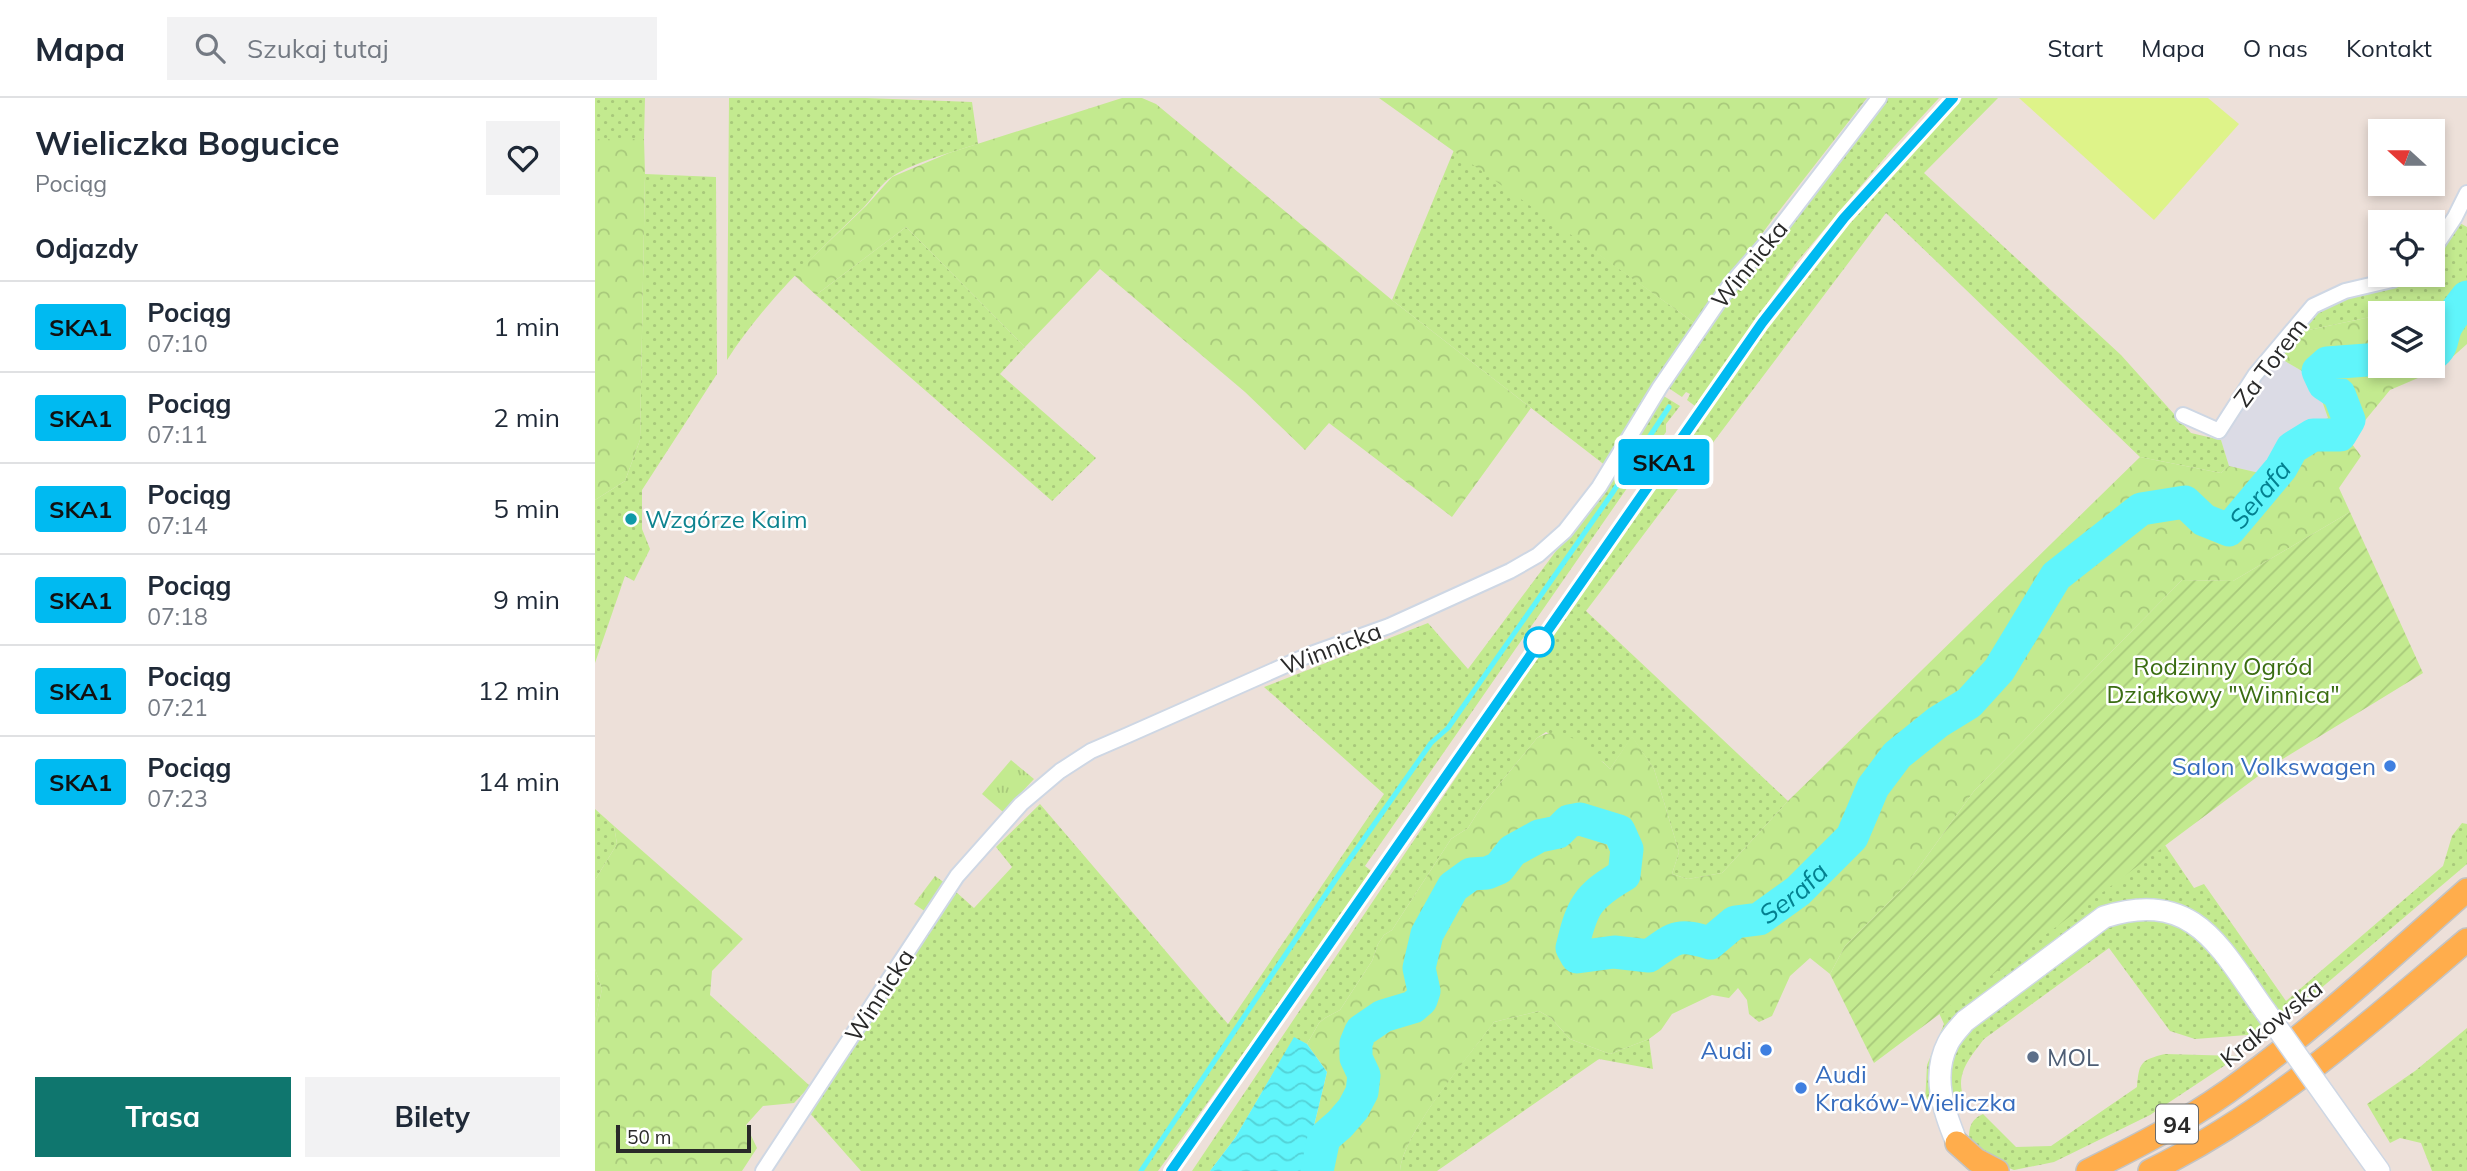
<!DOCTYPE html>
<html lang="pl">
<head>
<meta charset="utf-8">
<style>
  body { margin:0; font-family:Mulish,sans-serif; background:#f2f2f3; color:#1f2937; height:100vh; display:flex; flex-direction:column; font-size:26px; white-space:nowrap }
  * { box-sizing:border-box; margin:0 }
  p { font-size:23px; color:#747a83 }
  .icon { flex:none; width:38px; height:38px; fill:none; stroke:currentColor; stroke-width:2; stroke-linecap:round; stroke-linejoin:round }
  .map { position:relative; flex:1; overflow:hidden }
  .panel { display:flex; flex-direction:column; background:#fff; width:595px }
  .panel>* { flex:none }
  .badge { padding:0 14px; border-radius:5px; font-size:24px; line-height:46px }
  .needle { width:46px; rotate:291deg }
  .fabs { position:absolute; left:1773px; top:21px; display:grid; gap:14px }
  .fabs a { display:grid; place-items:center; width:77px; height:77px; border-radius:0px; background:#fff; box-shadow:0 4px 10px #0003; font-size:35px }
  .scale { position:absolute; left:21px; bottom:18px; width:135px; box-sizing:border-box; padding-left:7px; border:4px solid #292929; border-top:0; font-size:19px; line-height:24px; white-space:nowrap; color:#292929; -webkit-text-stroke:5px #fff; paint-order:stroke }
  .map>.badge { position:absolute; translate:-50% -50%; box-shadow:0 0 0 4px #fff }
  h2 { padding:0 35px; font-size:26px; line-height:63px }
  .round { display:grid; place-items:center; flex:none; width:74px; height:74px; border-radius:0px; background:#f2f2f3 }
  .overview { display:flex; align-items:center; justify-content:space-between; height:119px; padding:0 35px }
  h1 { font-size:33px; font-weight:700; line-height:52px }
  .action { display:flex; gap:14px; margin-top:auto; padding:14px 35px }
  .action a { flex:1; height:80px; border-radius:0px; background:#0f766e; color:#fff; font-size:28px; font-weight:700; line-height:80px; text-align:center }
  .action a+a { background:#f2f2f3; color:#1f2937 }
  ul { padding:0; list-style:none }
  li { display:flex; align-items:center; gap:21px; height:91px; padding:0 35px; border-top:2px solid #e0e1e3 }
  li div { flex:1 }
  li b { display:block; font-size:26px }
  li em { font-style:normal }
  li .badge { min-width:77px; font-weight:700; text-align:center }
  header { display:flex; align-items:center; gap:42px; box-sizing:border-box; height:98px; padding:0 35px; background:#fff; border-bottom:2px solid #e0e1e3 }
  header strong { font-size:33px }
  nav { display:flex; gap:38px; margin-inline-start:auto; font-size:24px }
  .search { width:490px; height:63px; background:#f2f2f3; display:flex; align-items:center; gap:18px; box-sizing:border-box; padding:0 24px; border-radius:0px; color:#747a83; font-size:26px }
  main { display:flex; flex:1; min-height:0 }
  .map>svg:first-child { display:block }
</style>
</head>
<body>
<header>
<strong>Mapa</strong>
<div class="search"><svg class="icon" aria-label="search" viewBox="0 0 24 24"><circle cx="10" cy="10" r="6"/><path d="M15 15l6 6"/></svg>Szukaj tutaj</div>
<nav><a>Start</a><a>Mapa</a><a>O nas</a><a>Kontakt</a></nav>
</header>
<main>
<section class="panel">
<div class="overview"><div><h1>Wieliczka Bogucice</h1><p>Pociąg</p></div><a class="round"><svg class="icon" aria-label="heart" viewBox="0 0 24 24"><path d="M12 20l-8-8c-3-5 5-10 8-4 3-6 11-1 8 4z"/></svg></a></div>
<h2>Odjazdy</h2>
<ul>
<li><span class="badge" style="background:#00baf1;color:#111">SKA1</span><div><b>Pociąg</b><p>07:10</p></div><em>1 min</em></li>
<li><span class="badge" style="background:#00baf1;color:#111">SKA1</span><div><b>Pociąg</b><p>07:11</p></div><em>2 min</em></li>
<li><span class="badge" style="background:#00baf1;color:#111">SKA1</span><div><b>Pociąg</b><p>07:14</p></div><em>5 min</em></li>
<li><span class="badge" style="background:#00baf1;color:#111">SKA1</span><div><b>Pociąg</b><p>07:18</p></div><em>9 min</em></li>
<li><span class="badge" style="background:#00baf1;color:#111">SKA1</span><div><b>Pociąg</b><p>07:21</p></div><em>12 min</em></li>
<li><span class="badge" style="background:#00baf1;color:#111">SKA1</span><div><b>Pociąg</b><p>07:23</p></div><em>14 min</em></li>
</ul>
<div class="action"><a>Trasa</a><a>Bilety</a></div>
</section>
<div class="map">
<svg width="1872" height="1073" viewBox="0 0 1872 1073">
  <defs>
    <pattern id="grass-dots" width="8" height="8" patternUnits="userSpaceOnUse" patternTransform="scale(1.75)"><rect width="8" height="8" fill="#c3ea8f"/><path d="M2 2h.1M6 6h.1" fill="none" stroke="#a8c97b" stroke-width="1.8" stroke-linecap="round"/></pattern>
    <pattern id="forest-crowns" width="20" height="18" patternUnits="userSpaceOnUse" patternTransform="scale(1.75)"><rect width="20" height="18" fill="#c3ea8f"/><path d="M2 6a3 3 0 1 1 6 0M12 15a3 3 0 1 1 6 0" fill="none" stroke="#a8c97b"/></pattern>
    <pattern id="park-tufts" width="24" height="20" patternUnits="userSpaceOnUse" patternTransform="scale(1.75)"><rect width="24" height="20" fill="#c3ea8f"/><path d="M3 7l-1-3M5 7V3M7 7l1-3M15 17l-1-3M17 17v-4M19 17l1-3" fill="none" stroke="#a8c97b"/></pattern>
    <pattern id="garden-furrows" width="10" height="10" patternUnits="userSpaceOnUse" patternTransform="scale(1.75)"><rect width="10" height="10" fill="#c3ea8f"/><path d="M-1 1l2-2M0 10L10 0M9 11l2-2" fill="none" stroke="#a8c97b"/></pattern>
    <pattern id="water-waves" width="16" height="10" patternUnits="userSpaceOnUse" patternTransform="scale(1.75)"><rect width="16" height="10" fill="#60f5fb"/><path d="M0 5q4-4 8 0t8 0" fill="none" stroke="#53d2d7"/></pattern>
  </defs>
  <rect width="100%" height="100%" fill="#ede0d9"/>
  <path fill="#dbdbe5" d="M1683 259 1719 280 1733 320 1697 336 1669 376 1634 368 1626 342Z"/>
  <path fill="url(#grass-dots)" d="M0 0H50L49 41H0Z
    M134 0H271L377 4 383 46C360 53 318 65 298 78 286 85 278 100 268 110 219 158 170 203 132 262Z
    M1292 0H1344L1298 50 1201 165 1100 308 1092 302 1095 296 1091 294 1087 299 1072 289 1119 218 1205 115Z
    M1367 0H1403L1329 75 1526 257 1596 335 1626 342 1634 368 1626 375 1545 359 1291 115 991 513 1193 703 1127 775 1093 781 1077 776 1084 754 1059 671 1037 639 1015 671 1008 664 951 634 942 640 888 706 873 730 856 741 797 832 789 837 783 846 777 863 745 912 730 920 724 925 712 946 699 940 640 1040 615 1073H597L978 505 1165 236 1236 145 1322 47Z
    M859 52 1101 226 1011 368 797 202Z
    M50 76 121 79 122 276 47 392V431L55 451 39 483 30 478 0 565V402L30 383 45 342Z
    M1861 123 1872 129V185L1849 204 1796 215H1785V217L1704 234 1720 214 1751 200 1807 184 1819 177H1838V160Z
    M311 129 430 249 405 276 501 360 457 403 221 197Z
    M1067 297 1085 308 1071 326V334L770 768 779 775 563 1073H266L213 1013 360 793 379 810 417 769 401 749 445 706 633 926 789 696 669 589 833 525 873 571 999 402Z
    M0 711 19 728 22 746 0 782Z
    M1867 725 1872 726V766L1698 914 1665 936 1600 941 1575 933 1514 850 1389 941C1377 957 1362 973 1367 994L1330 1005 1332 967 1349 926 1344 915 1570 747 1599 790 1609 786 1691 903 1848 768 1857 738Z
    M0 871 7 891 0 923Z
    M944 913 956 920 975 941 1015 956 1054 941 1058 971 1004 961 842 1073H805C809 1033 874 958 899 924Z
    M1872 930V1073H1837L1826 1045 1805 1040 1795 1045 1772 1006 1820 973Z
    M1570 956 1644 958 1555 1017 1459 1064 1419 1072 1387 1060 1374 1043C1374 1030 1375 1022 1388 1016L1421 1049 1456 1048 1542 989C1544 964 1546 962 1570 956Z"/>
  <path fill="url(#forest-crowns)" d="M527 0H547L561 6 797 202 936 310 857 419 734 325 710 352 650 294 505 171 430 249 311 129 221 197 199 177 271 108 297 79 354 55Z
    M784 0H1272L1180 118 1101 226Z
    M0 41H49L50 76 45 342 30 383 0 402Z
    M1872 185V246L1844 271 1795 292 1754 342 1766 358 1744 390 1755 414 1638 483 1587 482 1379 693 1311 787 1250 848 1235 876 1215 860 1195 878 1177 918 1164 924 1154 916 1152 902 1143 890 1134 900 1117 897 1077 916 1066 932 1054 941 1015 956 975 941 956 920 944 913 899 924C874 959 809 1033 805 1073H732L718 1032 732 974 712 946 724 925 730 920 745 912 777 863 783 846 789 837 797 832 856 741 873 730 888 706 942 640C969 623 996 653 1015 671L1037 638 1059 671 1084 754 1077 776 1093 781 1127 775 1193 703 1545 359 1626 375 1634 368 1669 376 1696 336 1733 320 1719 280 1683 259 1704 234 1785 217V268H1838V215H1796L1849 204Z
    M19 728 148 841 117 873 115 897 215 988 199 1005 168 1008 151 1027 162 1050 147 1073H0V923L7 891 0 871V782L22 746Z"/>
  <path fill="url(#park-tufts)" d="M416 662 439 681 408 714 387 696Z
    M340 778 350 785 331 814 319 806Z"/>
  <path fill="url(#garden-furrows)" d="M1755 414 1828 575 1678 667 1279 965 1235 876 1250 848 1311 787 1379 693 1587 482 1638 483Z"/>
  <path fill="#def389" d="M1424 0H1613L1644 26 1559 122Z"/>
  <path fill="url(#water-waves)" d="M699 939 712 946 732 974 718 1032 732 1073H615L640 1040Z"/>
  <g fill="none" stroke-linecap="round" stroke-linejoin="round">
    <path stroke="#60f5fb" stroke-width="5" d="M546 1073 745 775 836 645 853 630 1016 397 1074 309"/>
    <g stroke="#60f5fb" stroke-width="33">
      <path d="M1838 256C1849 249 1846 237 1852 227 1858 217 1865 208 1872 199"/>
      <path id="s1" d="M722 1073 729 1040 745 1026 758 1011 767 994 769 977 761 960V945L766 933 788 918 818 909 826 902 829 893 824 870 832 836 858 789 876 776 892 775 904 770 917 753 944 738 963 734 974 723 985 721 1024 733 1032 751 1029 777C991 799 987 809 977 850L982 859 1019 854 1054 858C1080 839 1083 835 1115 845L1140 824 1164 821 1203 793 1257 739 1278 689 1302 657 1343 624 1374 605 1404 572 1461 478 1546 411 1590 404 1609 422 1634 432 1686 370 1697 350 1718 337H1745L1754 322 1744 296 1729 286 1723 273 1732 265 1785 261"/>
    </g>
    <defs>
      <path id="street" d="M1838 152 1860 119 1872 95
        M1588 317 1624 333 1660 277 1718 208 1750 193 1797 182 1808 177
        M168 1073 362 778 426 706 465 673 496 653 533 637 716 556 794 528 915 473 943 457 970 433 1004 389 1065 289 1135 187 1182 133 1284 0"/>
      <path id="secondary" d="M1761 1041 1784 1073
        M1362 1045C1349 1014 1336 978 1353 945 1357 937 1364 930 1370 923L1509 819C1600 790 1625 850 1671 914"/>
      <path id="primary" d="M1362 1045 1381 1062 1402 1073
        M1493 1073C1541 1049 1588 1025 1632 994 1717 933 1794 861 1872 792
        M1555 1073C1674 1015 1772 927 1872 842"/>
    </defs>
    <use href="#street" stroke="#ced7e4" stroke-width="18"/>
    <use href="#secondary" stroke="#ced7e4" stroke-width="24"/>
    <use href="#primary" stroke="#c3c3c3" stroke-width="26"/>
    <use href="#street" stroke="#fff" stroke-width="14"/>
    <use href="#secondary" stroke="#fff" stroke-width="21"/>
    <use href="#primary" stroke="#ffad4c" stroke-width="23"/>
    <path stroke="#9ba5b6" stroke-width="5" d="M576 1073 1167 225C1226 145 1289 71 1358 0"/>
    <defs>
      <path id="secondary-bridge" d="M1671 914 1761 1041"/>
    </defs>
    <use href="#secondary-bridge" stroke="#ced7e4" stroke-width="24" stroke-linecap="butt"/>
    <use href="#secondary-bridge" stroke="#fff" stroke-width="21"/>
  </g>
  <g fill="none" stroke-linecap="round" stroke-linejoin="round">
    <defs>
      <path id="line" d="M576 1073 1167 225 1249 120 1358 0"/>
    </defs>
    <use href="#line" stroke="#fff" stroke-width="16"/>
    <use href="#line" stroke="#00baf1" stroke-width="10"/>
  </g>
  <circle fill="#0f9aa8" stroke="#fff" stroke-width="2.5" cx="36" cy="421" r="7"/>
  <circle fill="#fff" stroke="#00baf1" stroke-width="3.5" cx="944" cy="544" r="14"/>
  <g fill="#3f7fe0" stroke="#fff" stroke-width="2.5">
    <circle cx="1795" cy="668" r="7"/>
    <circle cx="1171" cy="952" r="7"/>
    <circle cx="1206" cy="990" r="7"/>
  </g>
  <circle fill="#5c6f8a" stroke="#fff" stroke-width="2.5" cx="1438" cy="959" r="7"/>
  <g text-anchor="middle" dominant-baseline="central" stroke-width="5" stroke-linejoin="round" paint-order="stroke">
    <rect fill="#fff" stroke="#696969" stroke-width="2" x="1561" y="1006.5" width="42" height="39" rx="5"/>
    <g font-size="23" font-weight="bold" fill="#292929">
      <text x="1582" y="1026">94</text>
    </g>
    <g font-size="24" fill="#292929" stroke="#fff">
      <text transform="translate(1154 166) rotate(-51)">Winnicka</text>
      <text transform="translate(1675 264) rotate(-53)">Za Torem</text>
      <text transform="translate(736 550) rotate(-21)">Winnicka</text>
      <text transform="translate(284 897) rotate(-57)">Winnicka</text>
      <text transform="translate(1676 925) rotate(-39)">Krakowska</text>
    </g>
    <g font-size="24" fill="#0d838f" stroke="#fff" text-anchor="start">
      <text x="50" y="421">Wzgórze Kaim</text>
    </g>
    <g font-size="24" fill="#3a6d12" stroke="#fff">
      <text x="1628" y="568">Rodzinny Ogród<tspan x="1628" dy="28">Działkowy "Winnica"</tspan></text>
    </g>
    <g font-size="24" fill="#366cbe" stroke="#fff" text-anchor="end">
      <text x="1781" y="668">Salon Volkswagen</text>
      <text x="1157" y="952">Audi</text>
      <text x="1220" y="976" text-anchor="start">Audi<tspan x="1220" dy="28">Kraków-Wieliczka</tspan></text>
    </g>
    <g font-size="24" fill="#4e5e75" stroke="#fff" text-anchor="start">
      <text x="1452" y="959">MOL</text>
    </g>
    <g font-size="26" font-style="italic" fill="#038090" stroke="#fff">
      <text stroke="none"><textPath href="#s1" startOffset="1600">Serafa</textPath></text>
      <text stroke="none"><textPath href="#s1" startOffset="928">Serafa</textPath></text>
    </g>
  </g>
</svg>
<div class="fabs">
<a><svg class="needle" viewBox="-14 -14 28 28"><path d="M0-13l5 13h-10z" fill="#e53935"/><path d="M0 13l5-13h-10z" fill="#747a83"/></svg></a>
<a><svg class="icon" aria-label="locate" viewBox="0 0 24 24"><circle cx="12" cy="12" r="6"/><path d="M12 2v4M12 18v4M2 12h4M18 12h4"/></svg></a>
<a><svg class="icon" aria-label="layers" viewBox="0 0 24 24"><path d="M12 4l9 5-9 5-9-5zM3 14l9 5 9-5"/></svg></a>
</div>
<div class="scale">50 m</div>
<b class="badge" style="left:1069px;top:364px;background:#00baf1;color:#111">SKA1</b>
</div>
</main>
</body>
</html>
